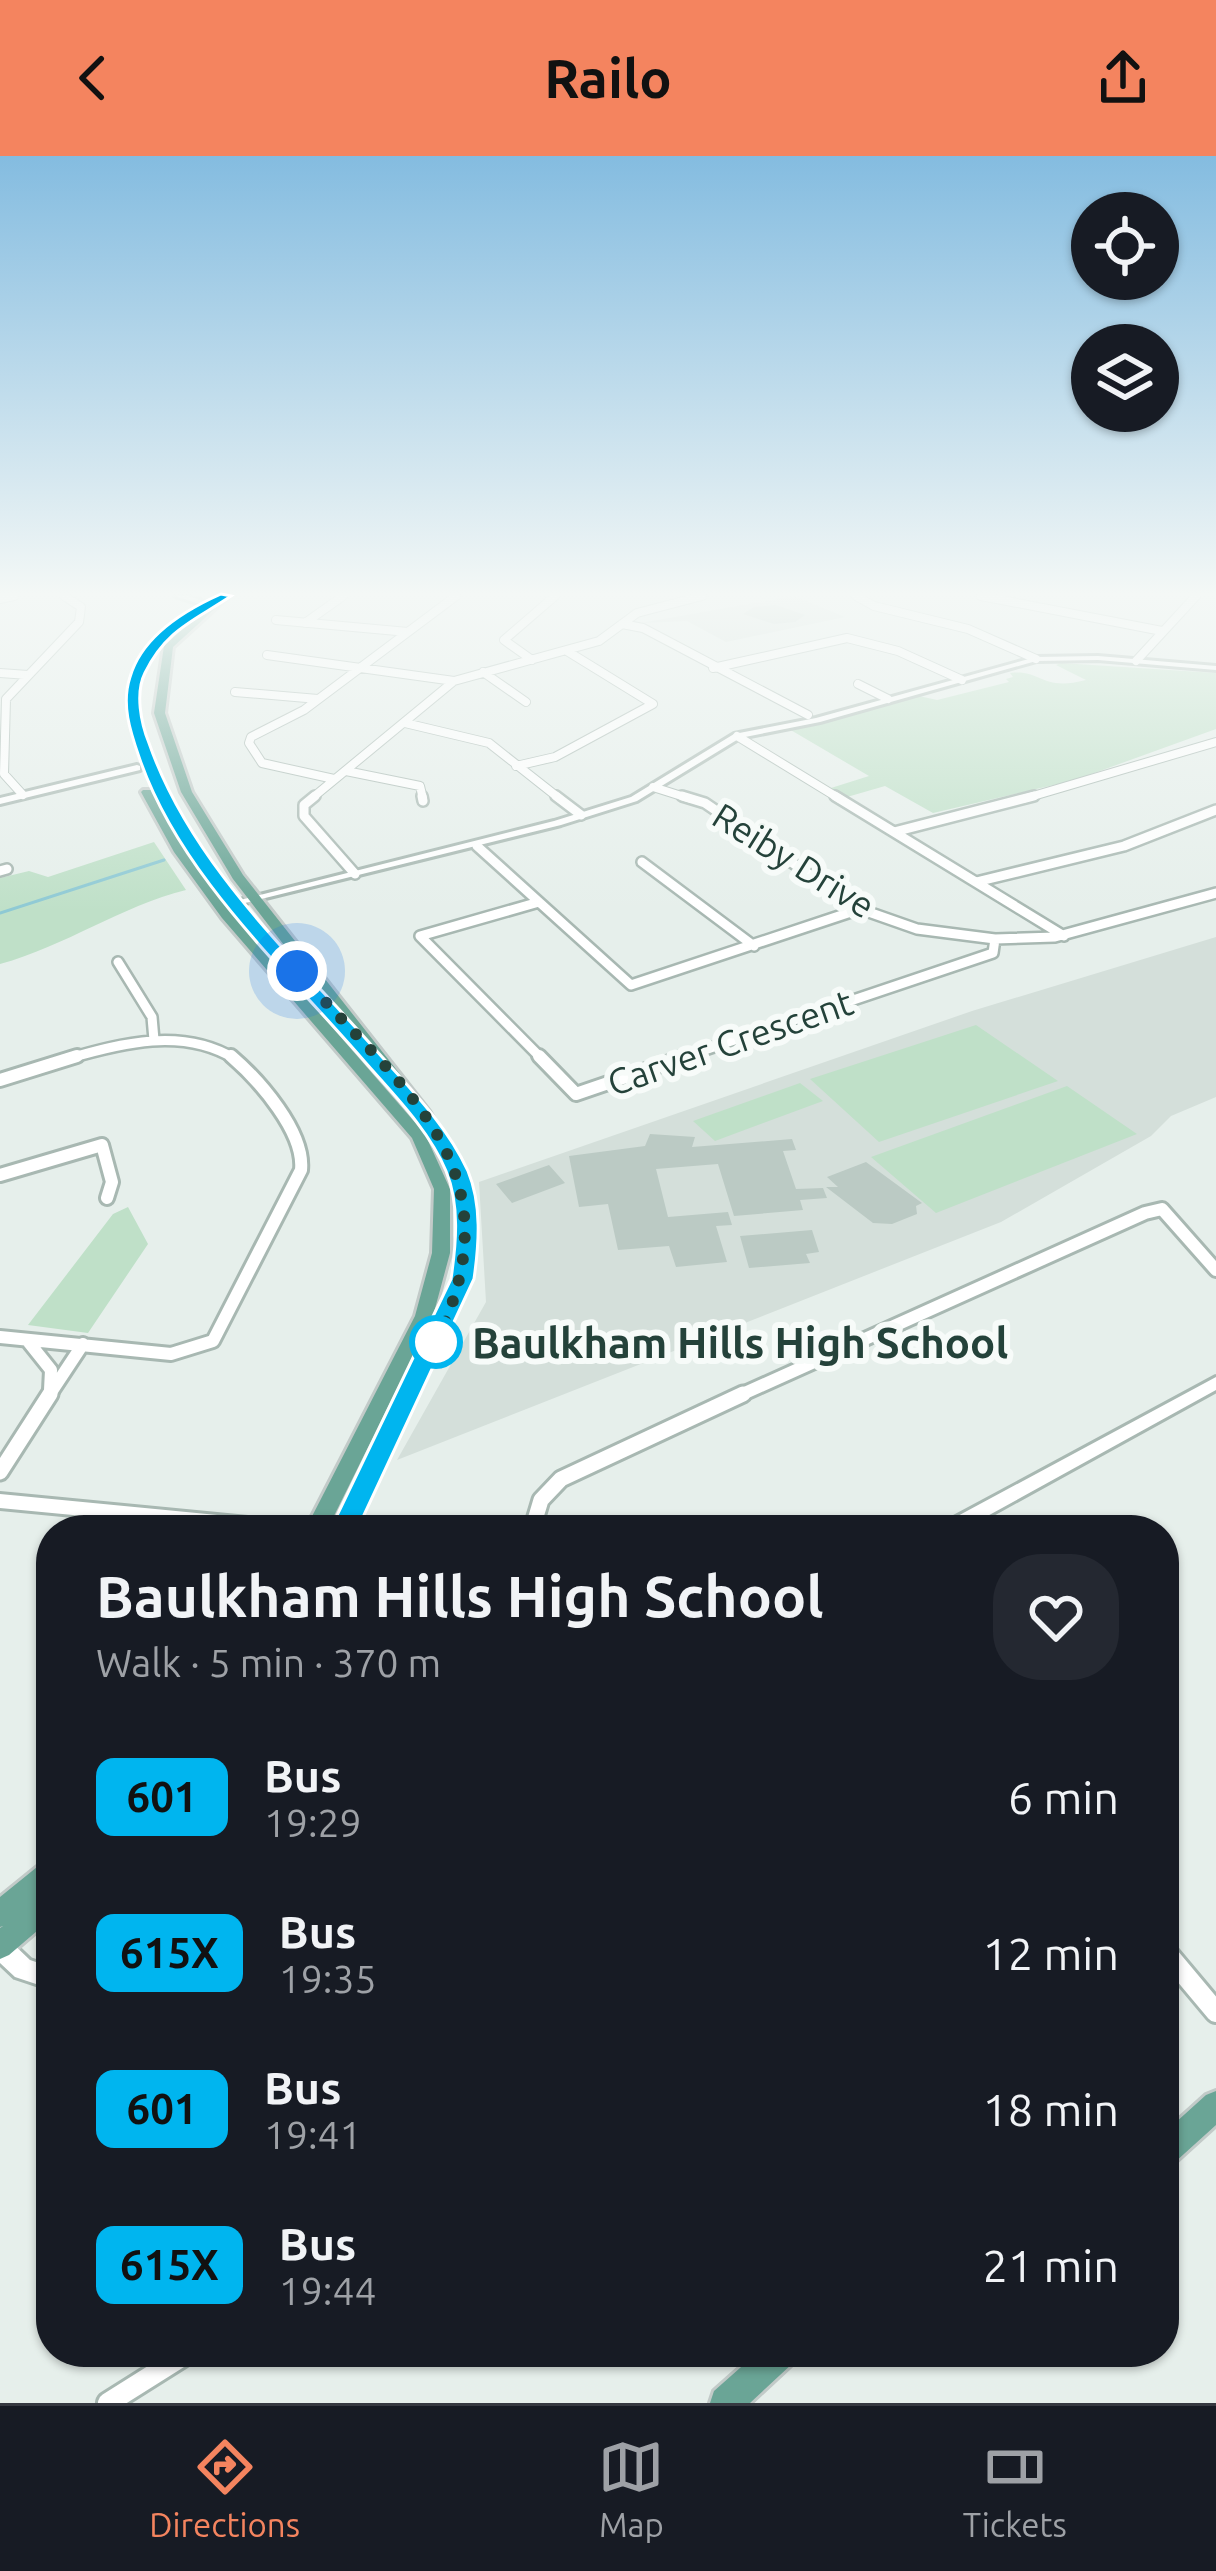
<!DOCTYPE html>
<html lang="en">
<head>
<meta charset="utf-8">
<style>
  body { margin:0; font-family:Ubuntu,sans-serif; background:#242831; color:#f1f3f6; height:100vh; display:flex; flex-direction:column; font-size:45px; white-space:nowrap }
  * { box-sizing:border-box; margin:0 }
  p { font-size:39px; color:#9ea1a6 }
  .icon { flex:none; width:66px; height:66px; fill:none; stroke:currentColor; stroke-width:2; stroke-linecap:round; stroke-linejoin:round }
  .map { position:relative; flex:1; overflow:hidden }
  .panel { position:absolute; left:36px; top:1359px; width:1143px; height:852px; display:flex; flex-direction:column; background:#171b24; border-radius:48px; box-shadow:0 3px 9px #0004 }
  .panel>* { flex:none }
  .badge { padding:0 24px; border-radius:18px; font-size:42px; line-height:78px }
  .fabs { position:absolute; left:1071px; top:36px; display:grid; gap:24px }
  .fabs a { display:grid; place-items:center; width:108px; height:108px; border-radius:50%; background:#171b24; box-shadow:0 3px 9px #0004; font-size:60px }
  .you { position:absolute; width:60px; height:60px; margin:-30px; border:9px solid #fff; border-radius:50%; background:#1a73e8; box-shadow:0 0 0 18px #1a73e833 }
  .map>.badge { position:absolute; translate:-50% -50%; box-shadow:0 0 0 6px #fff }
  .round { display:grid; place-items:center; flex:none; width:126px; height:126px; border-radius:48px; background:#242831 }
  .overview { display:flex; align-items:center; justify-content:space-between; height:204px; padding:0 60px }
  h1 { font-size:57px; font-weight:600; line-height:90px }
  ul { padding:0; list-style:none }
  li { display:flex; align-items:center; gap:36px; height:156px; padding:0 60px }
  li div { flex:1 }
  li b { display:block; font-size:45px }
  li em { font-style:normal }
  li .badge { min-width:132px; font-weight:700; text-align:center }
  header { display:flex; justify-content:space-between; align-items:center; height:156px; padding:0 60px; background:#f4845f; color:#111; font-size:54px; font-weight:600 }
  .dock { display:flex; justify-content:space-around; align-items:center; height:168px; border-top:3px solid #363941; background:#171b24; font-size:33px; color:#9ea1a6 }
  .dock a { display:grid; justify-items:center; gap:6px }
  .dock .active { color:#f4845f }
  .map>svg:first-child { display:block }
</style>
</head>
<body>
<header><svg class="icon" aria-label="back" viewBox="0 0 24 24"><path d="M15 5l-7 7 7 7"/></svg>Railo<svg class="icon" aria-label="share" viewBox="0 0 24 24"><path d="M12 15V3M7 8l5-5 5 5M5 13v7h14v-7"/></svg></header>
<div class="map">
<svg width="1216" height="2247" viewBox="0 0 1216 2247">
  <rect width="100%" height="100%" fill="#e6efeb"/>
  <path fill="#d4dfda" d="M794 440 845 461 726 486 687 465 641 467Z
    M1216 781V941L1171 960 1151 980 1001 1066 397 1304 486 1146 479 1026 972 855Z"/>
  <path fill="#bfe0c8" d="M1061 507 1216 517V573L1075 624 933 657 885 630 847 641 831 632 869 620 789 573 919 540 937 544 1009 526 1006 523 1013 521 1010 517C1042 513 1041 536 1086 524L1056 509Z
    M154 686 186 734C121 750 66 790 0 808V722L29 715 48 721Z
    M976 869 1058 925 879 986 810 923Z
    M800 927 823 945 715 985 693 965Z
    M1067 930 1137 978 936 1057 871 1001Z
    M128 1051 148 1088 88 1177 28 1169 113 1058Z"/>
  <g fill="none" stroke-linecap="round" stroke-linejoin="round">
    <path stroke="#8ec9d4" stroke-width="3" d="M0 757 164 704"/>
  </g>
  <path fill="#bbcac4" d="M776 449 805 459 795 466 774 468 743 458 754 451Z
    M650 978 695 981 692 991 792 983 796 994 783 995 796 1033 823 1032 827 1042 800 1044 803 1054 734 1060 718 1008 656 1013 668 1061 728 1056 732 1069 716 1070 727 1106 676 1111 669 1090 618 1094 608 1048 579 1051 569 1000 645 990Z
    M866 1006 922 1047 916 1050 917 1058 892 1068 873 1067 826 1031H838L827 1021Z
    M549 1009 565 1027 512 1047 496 1028Z
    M812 1074 819 1096 806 1098 810 1107 749 1112 740 1080Z"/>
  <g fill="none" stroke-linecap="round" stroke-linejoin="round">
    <defs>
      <path id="minor-far4" d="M856 440 874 450 968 473 1036 503
        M981 440 1162 475
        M0 443 14 440
        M276 464 408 476
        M305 467 343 440
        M622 468 643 472 808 559
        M267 499 454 525
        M532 504 504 484 555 440
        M1136 505 1196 440
        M713 512 847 482 898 495 962 524
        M483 516 526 546
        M0 517 28 519
        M858 528 888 543
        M235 536 318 543
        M405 567 489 587 560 643
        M737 580 840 643
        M516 610 555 601 653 548 567 495
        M346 615 420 630 423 643
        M334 623 262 607 249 587 251 581 304 554 456 440
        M653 631 691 643
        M23 639 4 618 6 543 79 466 81 451 64 440
        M311 643 454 525 599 485 637 457 702 440
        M1023 643 1216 586"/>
      <path id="minor-far3" d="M315 640 304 649V660L355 718
        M422 640 423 645
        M556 640 581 659
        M682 640 705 647 860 753 917 773 995 783 1055 781 1216 737
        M835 640 1064 780
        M894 676 1034 640
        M477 690 631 829 860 753
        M642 706 754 790
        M0 715 7 713
        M976 726 1124 690 1216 654
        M539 746 420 780 542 903
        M118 806 152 861 154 884
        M67 903C122 887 183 871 235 903
        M678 903 993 797 995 783"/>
      <path id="minor-far2" d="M539 900 576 938 687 900
        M0 924 77 900
        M0 1019 102 989 112 1026 107 1042
        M0 1181 171 1198 213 1185 301 1014C305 976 259 924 231 900
        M27 1184 51 1214 50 1234
        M48 1241 83 1188
        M736 1241 1145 1057 1162 1053 1216 1114"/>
      <path id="minor-far1" d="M0 1316 50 1238
        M532 1374 541 1344 561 1323 743 1238"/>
      <path id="minor" d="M1164 1794 1216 1856
        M108 2247 189 2196"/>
      <path id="tertiary" d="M1098 500 1216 510V514L1098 504 1036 505 820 566 740 582 637 645 561 669 221 753 216 750 554 665 631 641 734 578 816 562 1036 501Z
        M137 609 140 610V614L0 648V642Z
        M1216 1221V1234L962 1374H938L941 1369Z
        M0 1338 301 1367 307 1369 310 1374H229L0 1352Z
        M0 1780 8 1783 30 1804 51 1811V1833L15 1821 0 1807Z"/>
      <path id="secondary" d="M175 440H189L210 448 206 450Z"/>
      <path id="primary" d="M219 440H229L173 491 165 557 192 636 243 719 429 955 465 1015 473 1042 475 1069 471 1123 354 1374H332L453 1123 458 1069 456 1042 449 1015 416 960 233 723 181 636 154 557 164 490Z
        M143 634H151L186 695 232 756 425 978 450 1033V1097L433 1160 327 1374H305L415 1160 432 1097 434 1033 412 982 222 762 174 696 141 636Z
        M51 1704V1763L9 1799 0 1803V1772L3 1770 0 1771V1741L42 1707Z
        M1216 1935V1969L1174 2007 1164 2012V1977L1206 1939Z
        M758 2196H798L793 2207 750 2247H710L714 2235Z"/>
    </defs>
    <use href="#minor-far4" stroke="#a8b8b2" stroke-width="10"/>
    <use href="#minor-far3" stroke="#a8b8b2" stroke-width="14"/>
    <use href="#minor-far2" stroke="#a8b8b2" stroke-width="18"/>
    <use href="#minor-far1" stroke="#a8b8b2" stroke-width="21"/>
    <use href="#minor" stroke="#a8b8b2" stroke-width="26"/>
    <use href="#tertiary" stroke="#a8b8b2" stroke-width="6"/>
    <use href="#secondary" stroke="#a4bbb3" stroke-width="6"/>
    <use href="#primary" stroke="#c2cac8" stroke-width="6"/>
    <use href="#minor-far4" stroke="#fff" stroke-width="8"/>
    <use href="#minor-far3" stroke="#fff" stroke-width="9"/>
    <use href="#minor-far2" stroke="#fff" stroke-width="12"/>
    <use href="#minor-far1" stroke="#fff" stroke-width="15"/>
    <use href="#minor" stroke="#fff" stroke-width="20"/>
    <use href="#tertiary" fill="#fff" fill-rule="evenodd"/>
    <use href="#secondary" fill="#fff" fill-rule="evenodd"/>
    <use href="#primary" fill="#6aa596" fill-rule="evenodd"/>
  </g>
  <linearGradient id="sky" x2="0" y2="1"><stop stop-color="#84bce0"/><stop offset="0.58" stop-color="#f4f8f6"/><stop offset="1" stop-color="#f4f8f6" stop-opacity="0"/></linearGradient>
  <rect width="1216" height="755" fill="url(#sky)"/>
  <path fill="#00b5ef" stroke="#fff" stroke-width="3" d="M221 438 231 440C196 464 166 473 145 517 135 537 141 567 149 587 191 708 291 798 374 892 408 930 447 969 468 1015 482 1049 479 1088 474 1123L357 1374 343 1385 330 1374 451 1123C456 1089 460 1049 446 1015 429 974 394 939 365 906 285 813 179 719 139 601 130 575 121 548 130 521 142 480 185 454 221 438Z"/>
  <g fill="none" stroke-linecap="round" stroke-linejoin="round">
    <path stroke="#24423a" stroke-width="12" stroke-dasharray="0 21.6" d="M297 815C404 935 520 1013 436 1186"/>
  </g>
  <circle fill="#fff" stroke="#00b5ef" stroke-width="6" cx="436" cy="1186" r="24"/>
  <g text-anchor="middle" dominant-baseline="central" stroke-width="12" stroke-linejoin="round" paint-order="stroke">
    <g font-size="36" fill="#24423a" stroke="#f7fbf9">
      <text transform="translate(794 704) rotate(32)">Reiby Drive</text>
      <text transform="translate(730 886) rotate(-19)">Carver Crescent</text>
    </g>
    <g font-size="42" font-weight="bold" fill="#24423a" stroke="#f7fbf9" text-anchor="start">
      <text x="472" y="1186">Baulkham Hills High School</text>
    </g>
  </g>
</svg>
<div class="fabs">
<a><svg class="icon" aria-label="locate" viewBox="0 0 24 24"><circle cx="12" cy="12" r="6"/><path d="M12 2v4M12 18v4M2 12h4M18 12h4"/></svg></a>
<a><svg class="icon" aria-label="layers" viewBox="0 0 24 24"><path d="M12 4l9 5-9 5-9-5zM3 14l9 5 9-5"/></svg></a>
</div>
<div class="you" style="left:297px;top:815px"></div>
<section class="panel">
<div class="overview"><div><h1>Baulkham Hills High School</h1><p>Walk · 5 min · 370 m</p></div><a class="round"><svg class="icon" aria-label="heart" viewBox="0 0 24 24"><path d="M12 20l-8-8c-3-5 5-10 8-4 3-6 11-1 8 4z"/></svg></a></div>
<ul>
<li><span class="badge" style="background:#00b5ef;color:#111">601</span><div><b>Bus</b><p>19:29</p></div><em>6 min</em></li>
<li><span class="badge" style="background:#00b5ef;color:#111">615X</span><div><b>Bus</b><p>19:35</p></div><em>12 min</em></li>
<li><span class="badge" style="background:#00b5ef;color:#111">601</span><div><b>Bus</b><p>19:41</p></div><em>18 min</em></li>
<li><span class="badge" style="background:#00b5ef;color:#111">615X</span><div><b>Bus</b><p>19:44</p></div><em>21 min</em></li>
</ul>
</section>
</div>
<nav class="dock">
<a class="active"><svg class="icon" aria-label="directions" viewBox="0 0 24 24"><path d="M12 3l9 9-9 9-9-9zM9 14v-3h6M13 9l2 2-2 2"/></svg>Directions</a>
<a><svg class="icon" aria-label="map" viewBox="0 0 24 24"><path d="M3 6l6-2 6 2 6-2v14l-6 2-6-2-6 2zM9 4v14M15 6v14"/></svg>Map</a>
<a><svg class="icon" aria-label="tickets" viewBox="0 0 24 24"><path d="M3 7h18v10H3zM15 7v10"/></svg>Tickets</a>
</nav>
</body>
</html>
